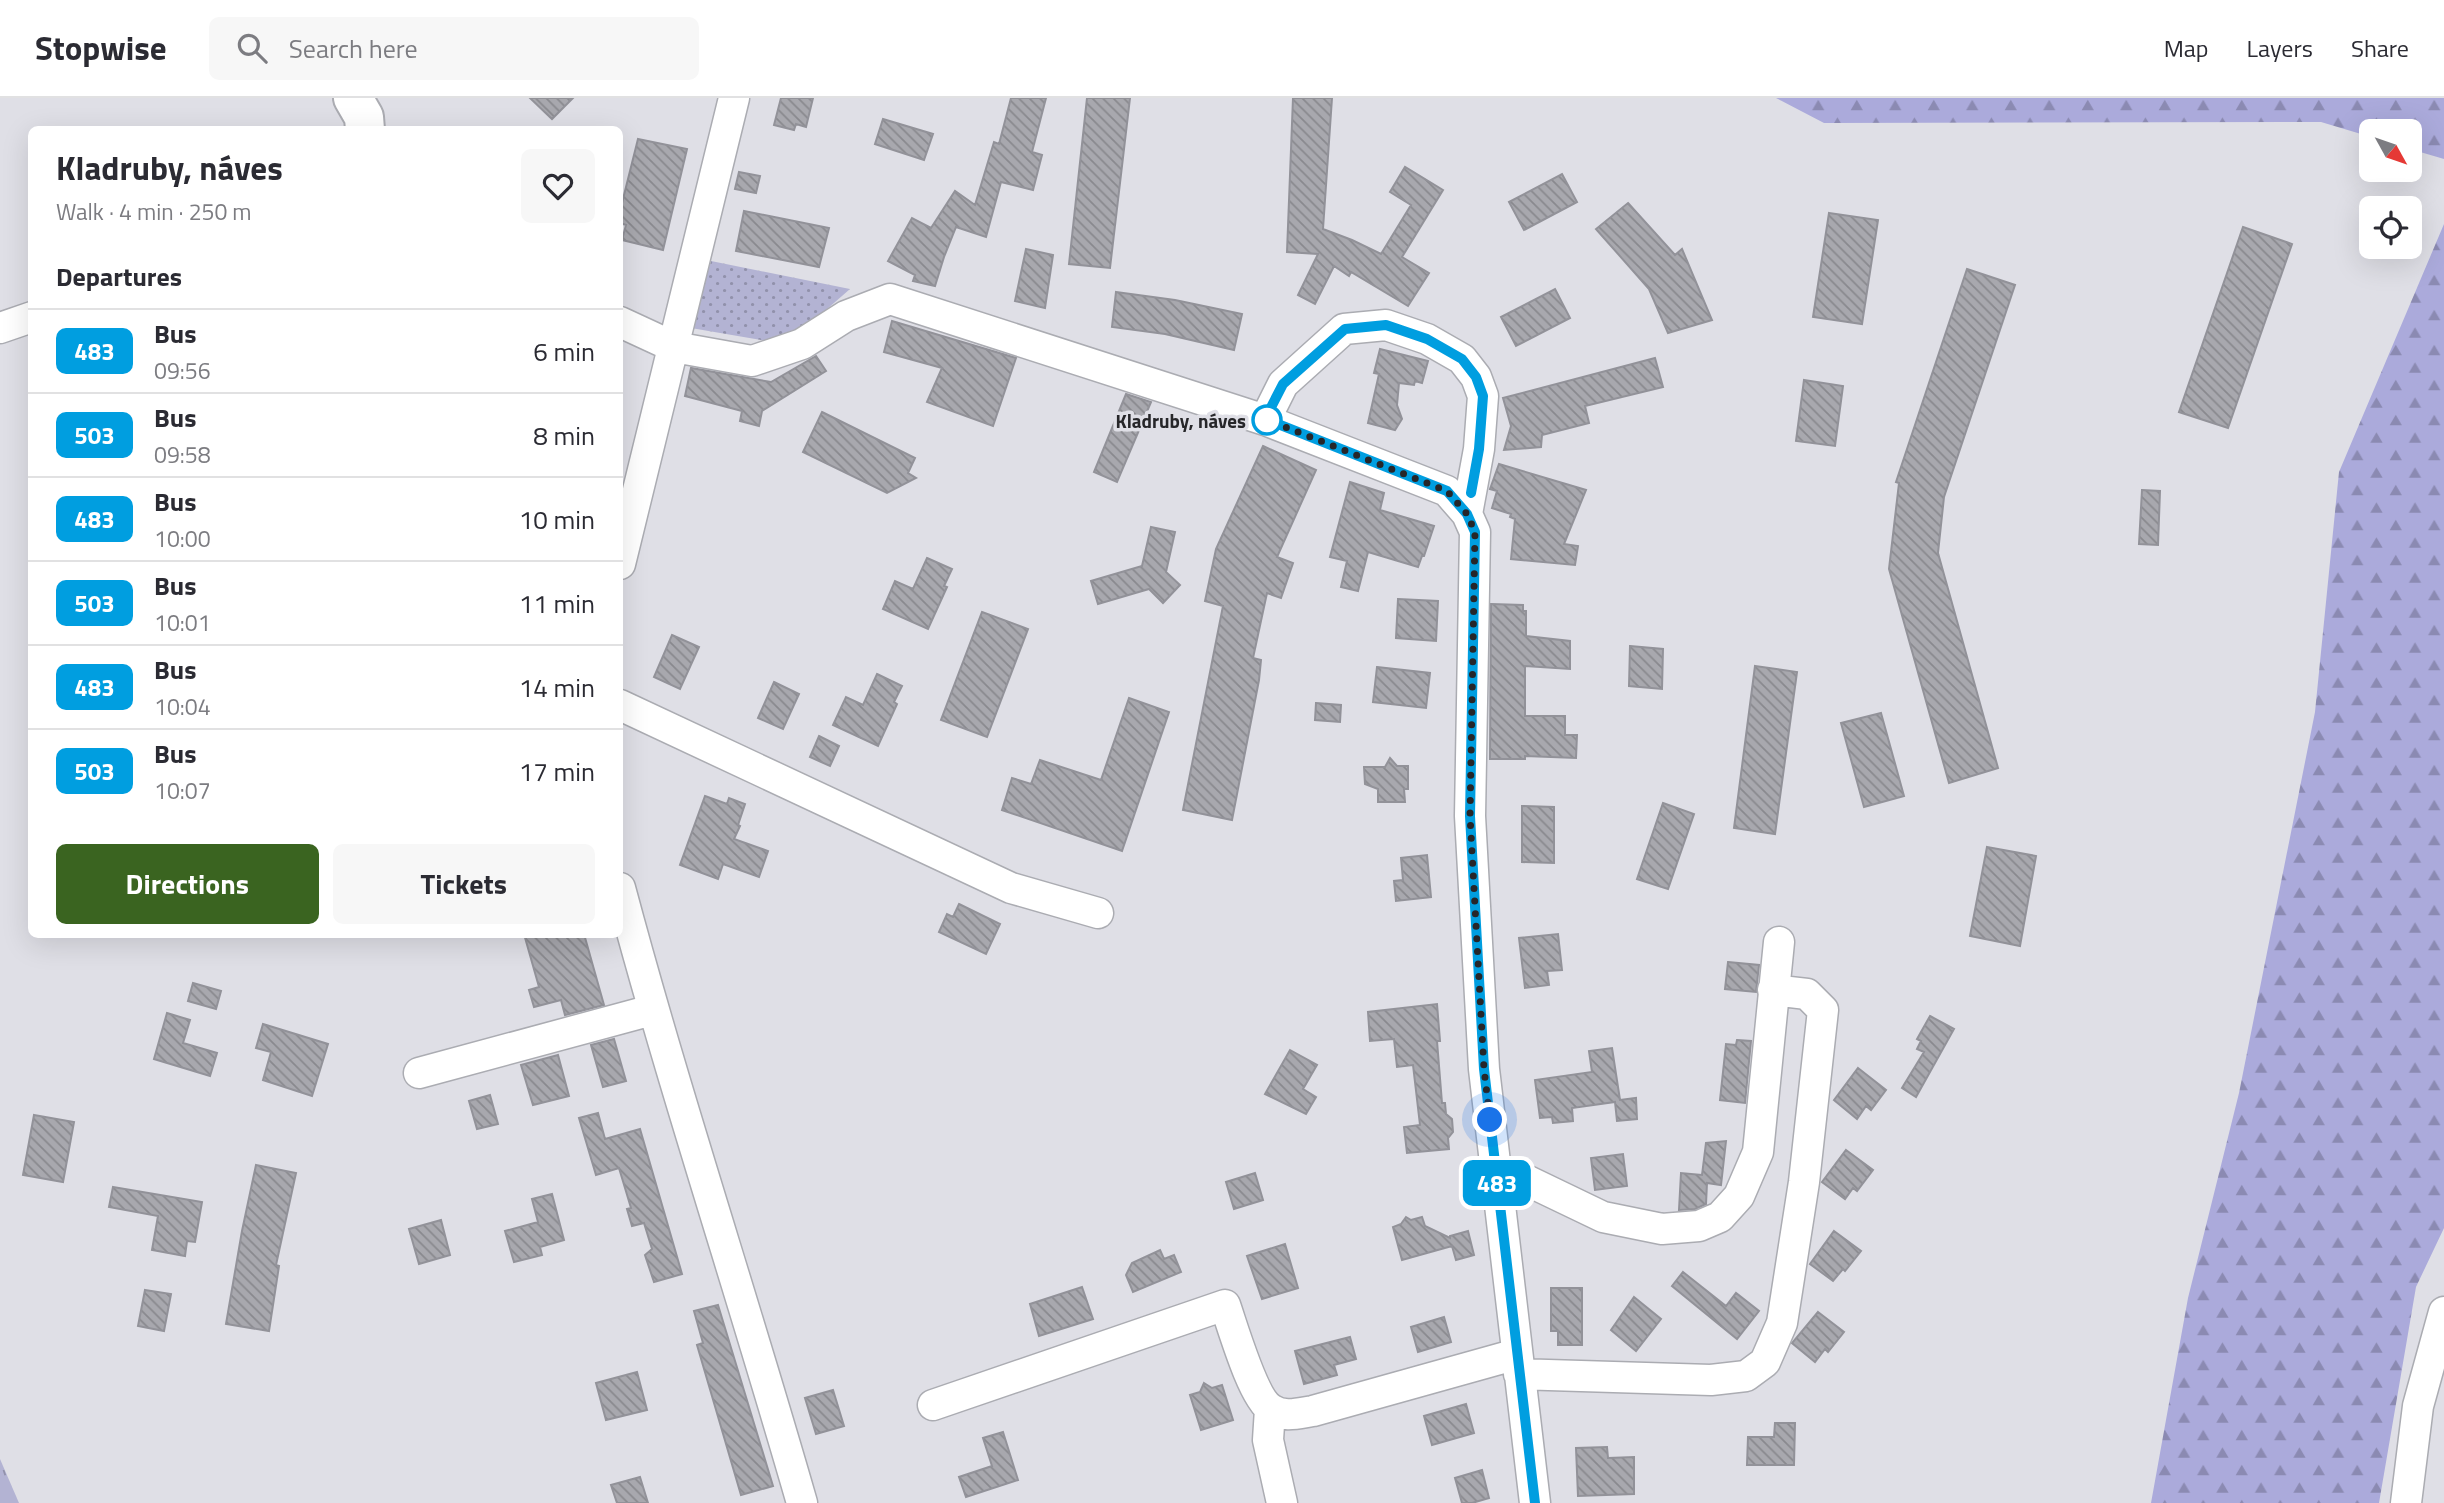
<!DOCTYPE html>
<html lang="en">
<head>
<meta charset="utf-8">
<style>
  body { margin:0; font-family:"Titillium Web",sans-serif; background:#f7f7f7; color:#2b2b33; height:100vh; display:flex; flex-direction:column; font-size:26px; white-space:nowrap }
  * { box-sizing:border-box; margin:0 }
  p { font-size:23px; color:#7c7c81 }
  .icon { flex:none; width:38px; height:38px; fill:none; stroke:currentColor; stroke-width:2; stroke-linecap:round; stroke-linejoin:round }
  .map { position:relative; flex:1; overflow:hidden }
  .side { position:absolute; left:28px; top:28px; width:595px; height:812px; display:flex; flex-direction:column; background:#fff; border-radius:10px; box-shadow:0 7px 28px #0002 }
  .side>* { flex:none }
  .badge { padding:0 14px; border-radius:10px; font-size:24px; line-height:46px }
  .needle { width:46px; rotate:130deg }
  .fabs { position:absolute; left:2359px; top:21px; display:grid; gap:14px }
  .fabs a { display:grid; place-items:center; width:63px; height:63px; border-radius:10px; background:#fff; box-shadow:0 7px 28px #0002; font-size:35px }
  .you { position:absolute; width:35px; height:35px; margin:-18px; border:5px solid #fff; border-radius:50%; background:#1a73e8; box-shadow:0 0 0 10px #1a73e833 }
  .map>.badge { position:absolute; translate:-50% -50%; box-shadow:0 0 0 4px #fff }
  h2 { padding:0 28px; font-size:26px; line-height:63px }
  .round { display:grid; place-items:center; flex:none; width:74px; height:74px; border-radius:10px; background:#f7f7f7 }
  .headline { display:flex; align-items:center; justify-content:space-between; height:119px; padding:0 28px }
  h1 { font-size:33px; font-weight:700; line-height:52px }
  .primary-button { display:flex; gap:14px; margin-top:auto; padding:14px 28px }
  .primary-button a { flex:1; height:80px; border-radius:10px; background:#3a6420; color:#fff; font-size:28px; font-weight:700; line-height:80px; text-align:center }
  .primary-button a+a { background:#f7f7f7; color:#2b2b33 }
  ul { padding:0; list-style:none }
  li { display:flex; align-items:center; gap:21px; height:84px; padding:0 28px; border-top:2px solid #e1e1e2 }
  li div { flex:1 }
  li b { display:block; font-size:26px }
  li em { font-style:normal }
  li .badge { min-width:77px; font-weight:700; text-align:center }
  header { display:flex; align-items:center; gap:42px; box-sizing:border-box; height:98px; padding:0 35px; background:#fff; border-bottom:2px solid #e1e1e2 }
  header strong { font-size:33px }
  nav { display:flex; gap:38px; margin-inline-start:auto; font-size:24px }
  .search { width:490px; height:63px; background:#f7f7f7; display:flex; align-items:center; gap:18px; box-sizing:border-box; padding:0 24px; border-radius:10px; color:#7c7c81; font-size:26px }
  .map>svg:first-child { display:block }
</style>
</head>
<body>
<header>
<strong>Stopwise</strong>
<div class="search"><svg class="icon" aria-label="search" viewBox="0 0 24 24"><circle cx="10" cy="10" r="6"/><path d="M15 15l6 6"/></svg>Search here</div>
<nav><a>Map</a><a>Layers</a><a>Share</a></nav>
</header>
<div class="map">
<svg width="2444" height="1405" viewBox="0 0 2444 1405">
  <defs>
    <pattern id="grass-tufts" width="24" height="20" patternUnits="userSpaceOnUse" patternTransform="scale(1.75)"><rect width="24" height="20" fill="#b3b3d3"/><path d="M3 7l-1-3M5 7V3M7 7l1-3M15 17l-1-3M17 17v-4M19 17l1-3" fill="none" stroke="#9191ab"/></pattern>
    <pattern id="forest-firs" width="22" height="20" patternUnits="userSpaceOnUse" patternTransform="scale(1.75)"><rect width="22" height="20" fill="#abaadb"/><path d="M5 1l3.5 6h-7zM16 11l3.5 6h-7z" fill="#8b8ab2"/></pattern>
    <pattern id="park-dots" width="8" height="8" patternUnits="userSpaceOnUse" patternTransform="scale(1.75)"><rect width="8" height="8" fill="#b3b3d3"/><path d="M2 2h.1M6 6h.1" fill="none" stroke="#9191ab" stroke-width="1.8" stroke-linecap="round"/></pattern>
    <pattern id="building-back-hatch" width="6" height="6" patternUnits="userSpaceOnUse" patternTransform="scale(1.75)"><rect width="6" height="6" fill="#a8a8ae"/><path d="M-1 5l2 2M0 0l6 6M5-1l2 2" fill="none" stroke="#89898e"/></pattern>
  </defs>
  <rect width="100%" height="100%" fill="#dfdfe6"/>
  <path fill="url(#grass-tufts)" d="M0 1361 19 1405H0Z"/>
  <path fill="url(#forest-firs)" d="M1776 0H2444V61L2410 51V33H2371V39L2321 24 1824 25Z
    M2444 126V1130L2416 1189 2379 1405H2151L2188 1200 2239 995 2315 614 2339 374Z"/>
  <path fill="url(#park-dots)" d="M711 163 850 191 811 225 773 244 691 230Z"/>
  <path fill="url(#building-back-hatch)" stroke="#929299" stroke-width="2" d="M530 0H573L552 21Z
    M781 0H813L806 29 796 26 794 32 774 27Z
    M1011 0H1046L1032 54 1042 57 1033 92 1001 84 986 139 956 129 944 159 935 188 913 183 915 177 888 163 912 120 931 130 955 93 975 107 994 44 999 46Z
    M1087 0H1130L1110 170 1069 166Z
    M1293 0H1332L1323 131 1352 142 1381 156 1411 107 1390 94 1405 69 1443 92 1402 159 1429 175 1408 208 1351 174 1349 178 1334 168 1315 206 1298 197 1318 156 1287 154Z
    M883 21 933 36 924 62 875 46Z
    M638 41 687 51 663 152 622 142 626 127 620 125V113Z
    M739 74 760 78 756 95 735 91Z
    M1562 76 1577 104 1524 132 1509 104Z
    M1628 105 1675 157 1682 151 1712 222 1668 235 1649 191 1596 131Z
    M744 113 829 130 819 169 736 153Z
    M1829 115 1878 122 1862 226 1813 219Z
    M2243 129 2292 146 2228 330 2179 314Z
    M1026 151 1053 157 1045 210 1015 203Z
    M1967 171 2015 187 1944 399 1938 455 1998 670 1949 685 1889 471 1899 385 1896 384Z
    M1555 191 1570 220 1516 248 1501 219Z
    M1116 194 1175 202 1242 216 1234 252 1165 236 1112 229Z
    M892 223 1016 260 993 328 927 304 942 270 884 254Z
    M1380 251 1428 263 1422 285 1415 283 1414 287 1399 285 1397 307 1402 321 1395 332 1368 325 1379 276 1374 275Z
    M816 258 826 273 762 313 759 328 740 323 742 313 685 298 691 270 771 284Z
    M1655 260 1663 289 1585 308 1589 325 1542 337 1541 349 1504 352 1511 328 1503 300Z
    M1804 282 1843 288 1835 348 1796 343Z
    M1126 296 1151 304 1117 384 1094 374Z
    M822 314 915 360 908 375 916 380 887 395 803 354Z
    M1263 348 1316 372 1277 459 1293 465 1281 500 1267 495 1253 560 1261 562 1259 582 1232 722 1183 712 1223 508 1205 503 1216 451Z
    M1499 366 1586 392 1564 446 1578 448 1575 467 1511 461 1515 421 1510 419 1511 416 1492 410 1497 393 1490 391Z
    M1350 384 1384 395 1380 412 1434 428 1424 458H1422L1418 469 1368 454 1358 493 1341 489 1347 463 1330 459Z
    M2142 392 2160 393 2158 447 2139 446Z
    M1151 429 1175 434 1166 474 1180 487 1163 505 1149 491 1098 506 1091 483 1142 468Z
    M927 460 952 471 944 488 947 489 928 531 883 511 895 483 913 491Z
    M1398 501 1438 503 1436 543 1396 540Z
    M1491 506 1523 507V513H1526V538L1570 543V571L1525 568V618H1565V637H1577L1576 660 1525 658V661H1490Z
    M982 514 1028 531 987 639 941 622Z
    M672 537 699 549 680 591 654 579Z
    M1630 548 1663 551 1662 591 1629 588Z
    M1755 568 1797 574 1775 736 1734 730Z
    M1377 569 1430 575 1426 610 1373 604Z
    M877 576 902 588 894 604 897 606 878 648 833 627 846 599 863 607Z
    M774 584 799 596 783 631 758 620Z
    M1129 600 1169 614 1122 753 1002 712 1012 680 1031 686 1040 662 1101 682Z
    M1316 605 1341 607 1340 624 1315 622Z
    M1881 615 1904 698 1864 709 1841 625Z
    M819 638 839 648 830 668 810 659Z
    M1390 660 1397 668H1408V691H1404L1405 704H1378V691L1365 686 1364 669H1385Z
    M705 698 727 706 729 700 745 706 738 727 740 728 734 741 768 753 759 779 723 766 718 781 680 767Z
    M1663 705 1694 716 1668 791 1637 781Z
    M1522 708 1554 709V765L1522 764Z
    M1987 749 2036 758 2020 848 1970 838Z
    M1427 757 1431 799 1396 803 1394 783 1403 782 1401 760Z
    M959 806 1000 826 986 856 939 834 947 816 953 819Z
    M524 836H584L604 907 565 917 561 902 534 909 529 892 539 889Z
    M1558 836 1562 872 1547 873 1549 887 1525 890 1519 840Z
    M1728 864 1759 867 1756 894 1725 891Z
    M193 885 221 893 216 911 188 903Z
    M1437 906 1440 943H1437L1442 1005H1445L1446 1016 1452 1021 1453 1034 1448 1040 1449 1051 1407 1055 1404 1029 1420 1027 1413 967 1397 969 1394 941 1370 943 1368 914Z
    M167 915 190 922 183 945 217 955 210 978 154 961Z
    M1930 918 1954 931 1916 999 1902 990 1924 954 1917 951 1921 943 1917 941Z
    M263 926 328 946 312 998 263 982 271 954 256 950Z
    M614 941 626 983 603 989 591 947Z
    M1737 942 1751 943 1745 1005 1720 1002 1726 946 1736 947Z
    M1612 950 1620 1002 1636 1000 1637 1021 1617 1023 1615 1004 1572 1010 1573 1023 1553 1025 1552 1019 1540 1020 1535 982 1592 974 1589 953Z
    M1290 952 1317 967 1303 991 1316 999 1306 1016 1265 996Z
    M558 957 569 998 533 1007 521 967Z
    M1858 970 1886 992 1871 1012 1866 1008 1857 1021 1834 1002Z
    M490 997 498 1026 477 1031 469 1003Z
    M598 1015 605 1041 640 1031 682 1176 654 1184 645 1157 652 1151 644 1125 632 1128 627 1111 631 1110 619 1070 596 1077 579 1020Z
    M34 1017 74 1024 63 1084 23 1077Z
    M1726 1043 1721 1087 1707 1085 1706 1106 1695 1111 1679 1112 1681 1075 1702 1077 1706 1045Z
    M1846 1052 1873 1072 1857 1093 1853 1090 1845 1101 1822 1084Z
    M1623 1056 1627 1088 1595 1092 1591 1060Z
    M256 1067 296 1075 276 1167 279 1168 269 1233 226 1226 242 1133Z
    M1255 1075 1263 1102 1234 1111 1226 1084Z
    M113 1089 202 1104 195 1144 187 1143 185 1158 152 1152 158 1118 109 1109Z
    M552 1096 564 1142 540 1149 542 1157 514 1164 505 1133 538 1124 532 1101Z
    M1406 1119 1411 1122 1422 1119 1425 1128 1450 1140V1138L1468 1133 1474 1157 1456 1162 1452 1148 1402 1162 1393 1129 1401 1126Z
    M441 1122 450 1157 419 1166 409 1131Z
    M1834 1133 1861 1153 1845 1173 1843 1171 1833 1183 1810 1166Z
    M1285 1146 1298 1190 1262 1201 1247 1158Z
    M1160 1152 1164 1161 1174 1157 1181 1174 1133 1194 1126 1177 1132 1165Z
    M1683 1174 1726 1208 1736 1195 1759 1213 1737 1241 1672 1188Z
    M1082 1189 1093 1221 1039 1238 1030 1206Z
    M1551 1190H1582V1247H1558V1233H1551Z
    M145 1192 171 1196 164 1233 138 1228Z
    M1634 1199 1661 1221 1636 1253 1611 1232Z
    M718 1207 773 1388 741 1397 697 1247 703 1245 694 1213Z
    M1818 1214 1844 1234 1828 1254 1825 1251 1815 1264 1792 1245Z
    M1444 1219 1451 1244 1418 1254 1411 1229Z
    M1350 1239 1356 1261 1334 1267 1337 1277 1304 1286 1295 1253Z
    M637 1274 647 1312 606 1322 596 1285Z
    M1204 1285 1212 1290 1222 1287 1233 1322 1201 1332 1190 1297 1200 1294Z
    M833 1292 844 1328 816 1336 805 1300Z
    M1466 1306 1474 1335 1432 1347 1424 1318Z
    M1775 1325H1795L1794 1367H1747L1748 1339H1774Z
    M1003 1334 1018 1382 966 1399 959 1379 992 1368 983 1340Z
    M1607 1349 1608 1360 1634 1359V1396L1578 1398 1576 1350Z
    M1482 1372 1489 1400 1472 1405H1462L1455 1380Z
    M640 1379 648 1405H617L611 1387Z"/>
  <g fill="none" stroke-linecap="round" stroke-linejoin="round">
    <defs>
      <path id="minor" d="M620 224 674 249 752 263 802 246 846 218 890 201 1265 322 1447 393 1467 416 1475 434 1470 718 1484 971 1535 1405
        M0 230 32 219
        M1265 322 1283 286 1344 231 1386 227 1427 241 1462 261 1476 279 1483 298 1479 351 1467 416
        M620 466 734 0
        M620 607 1011 790 1098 815
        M620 790C675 996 743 1199 802 1405
        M419 975 652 912
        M1496 1073 1524 1081 1603 1119 1662 1131 1699 1128 1720 1119 1739 1098 1758 1054 1779 844
        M1519 1276 1711 1282 1746 1278 1765 1264 1782 1225 1804 1084 1823 912 1807 896 1773 892
        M933 1307 1225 1207C1233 1230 1253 1300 1271 1311 1284 1320 1299 1315 1313 1313L1517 1256
        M1270 1311 1268 1342 1282 1405
        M2406 1405 2418 1308 2444 1214"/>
      <path id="highway" d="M353 0 364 19 365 32"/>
    </defs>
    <use href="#minor" stroke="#abacb2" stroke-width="33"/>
    <use href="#highway" stroke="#abacb2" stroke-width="42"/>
    <use href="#minor" stroke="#fff" stroke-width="30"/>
    <use href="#highway" stroke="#fff" stroke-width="38"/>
  </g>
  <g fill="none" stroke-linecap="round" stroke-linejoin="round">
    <defs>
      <path id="line" d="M1471 395 1479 351 1483 298 1476 279 1462 261 1427 241 1386 227 1345 231 1283 286 1265 321 1447 393 1467 416 1475 434 1470 718 1484 971 1535 1405"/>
    </defs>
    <use href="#line" stroke="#fff" stroke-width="16"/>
    <use href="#line" stroke="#009ee0" stroke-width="10"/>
    <path stroke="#262629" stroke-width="7" stroke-dasharray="0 12.6" d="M1267 322 1265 321 1447 393 1467 416 1475 434 1470 718 1484 971 1490 1022"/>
  </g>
  <circle fill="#fff" stroke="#009ee0" stroke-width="3.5" cx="1267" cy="322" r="14"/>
  <g text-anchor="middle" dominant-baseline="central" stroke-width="7" stroke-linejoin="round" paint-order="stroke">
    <g font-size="19" font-weight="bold" fill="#262629" stroke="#dfdfe6" text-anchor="end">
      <text x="1246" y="322">Kladruby, náves</text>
    </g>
  </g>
</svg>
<div class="fabs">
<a><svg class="needle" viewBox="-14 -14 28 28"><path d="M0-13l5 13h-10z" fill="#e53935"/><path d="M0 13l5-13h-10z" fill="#7c7c81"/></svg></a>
<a><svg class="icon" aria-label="locate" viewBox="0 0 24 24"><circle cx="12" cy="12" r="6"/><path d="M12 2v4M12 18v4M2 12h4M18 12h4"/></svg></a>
</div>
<div class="you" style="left:1490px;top:1022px"></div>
<b class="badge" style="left:1497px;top:1085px;background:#009ee0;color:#fff">483</b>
<section class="side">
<div class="headline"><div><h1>Kladruby, náves</h1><p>Walk · 4 min · 250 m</p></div><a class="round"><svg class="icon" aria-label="heart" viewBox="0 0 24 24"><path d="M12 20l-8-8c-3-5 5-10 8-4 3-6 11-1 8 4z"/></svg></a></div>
<h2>Departures</h2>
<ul>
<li><span class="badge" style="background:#009ee0;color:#fff">483</span><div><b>Bus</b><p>09:56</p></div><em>6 min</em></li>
<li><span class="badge" style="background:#009ee0;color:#fff">503</span><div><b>Bus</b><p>09:58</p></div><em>8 min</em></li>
<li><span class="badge" style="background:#009ee0;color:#fff">483</span><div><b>Bus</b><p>10:00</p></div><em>10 min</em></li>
<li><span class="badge" style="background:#009ee0;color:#fff">503</span><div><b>Bus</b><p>10:01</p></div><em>11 min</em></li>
<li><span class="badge" style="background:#009ee0;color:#fff">483</span><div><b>Bus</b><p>10:04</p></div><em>14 min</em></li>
<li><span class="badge" style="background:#009ee0;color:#fff">503</span><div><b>Bus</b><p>10:07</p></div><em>17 min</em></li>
</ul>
<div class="primary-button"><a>Directions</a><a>Tickets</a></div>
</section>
</div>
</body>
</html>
